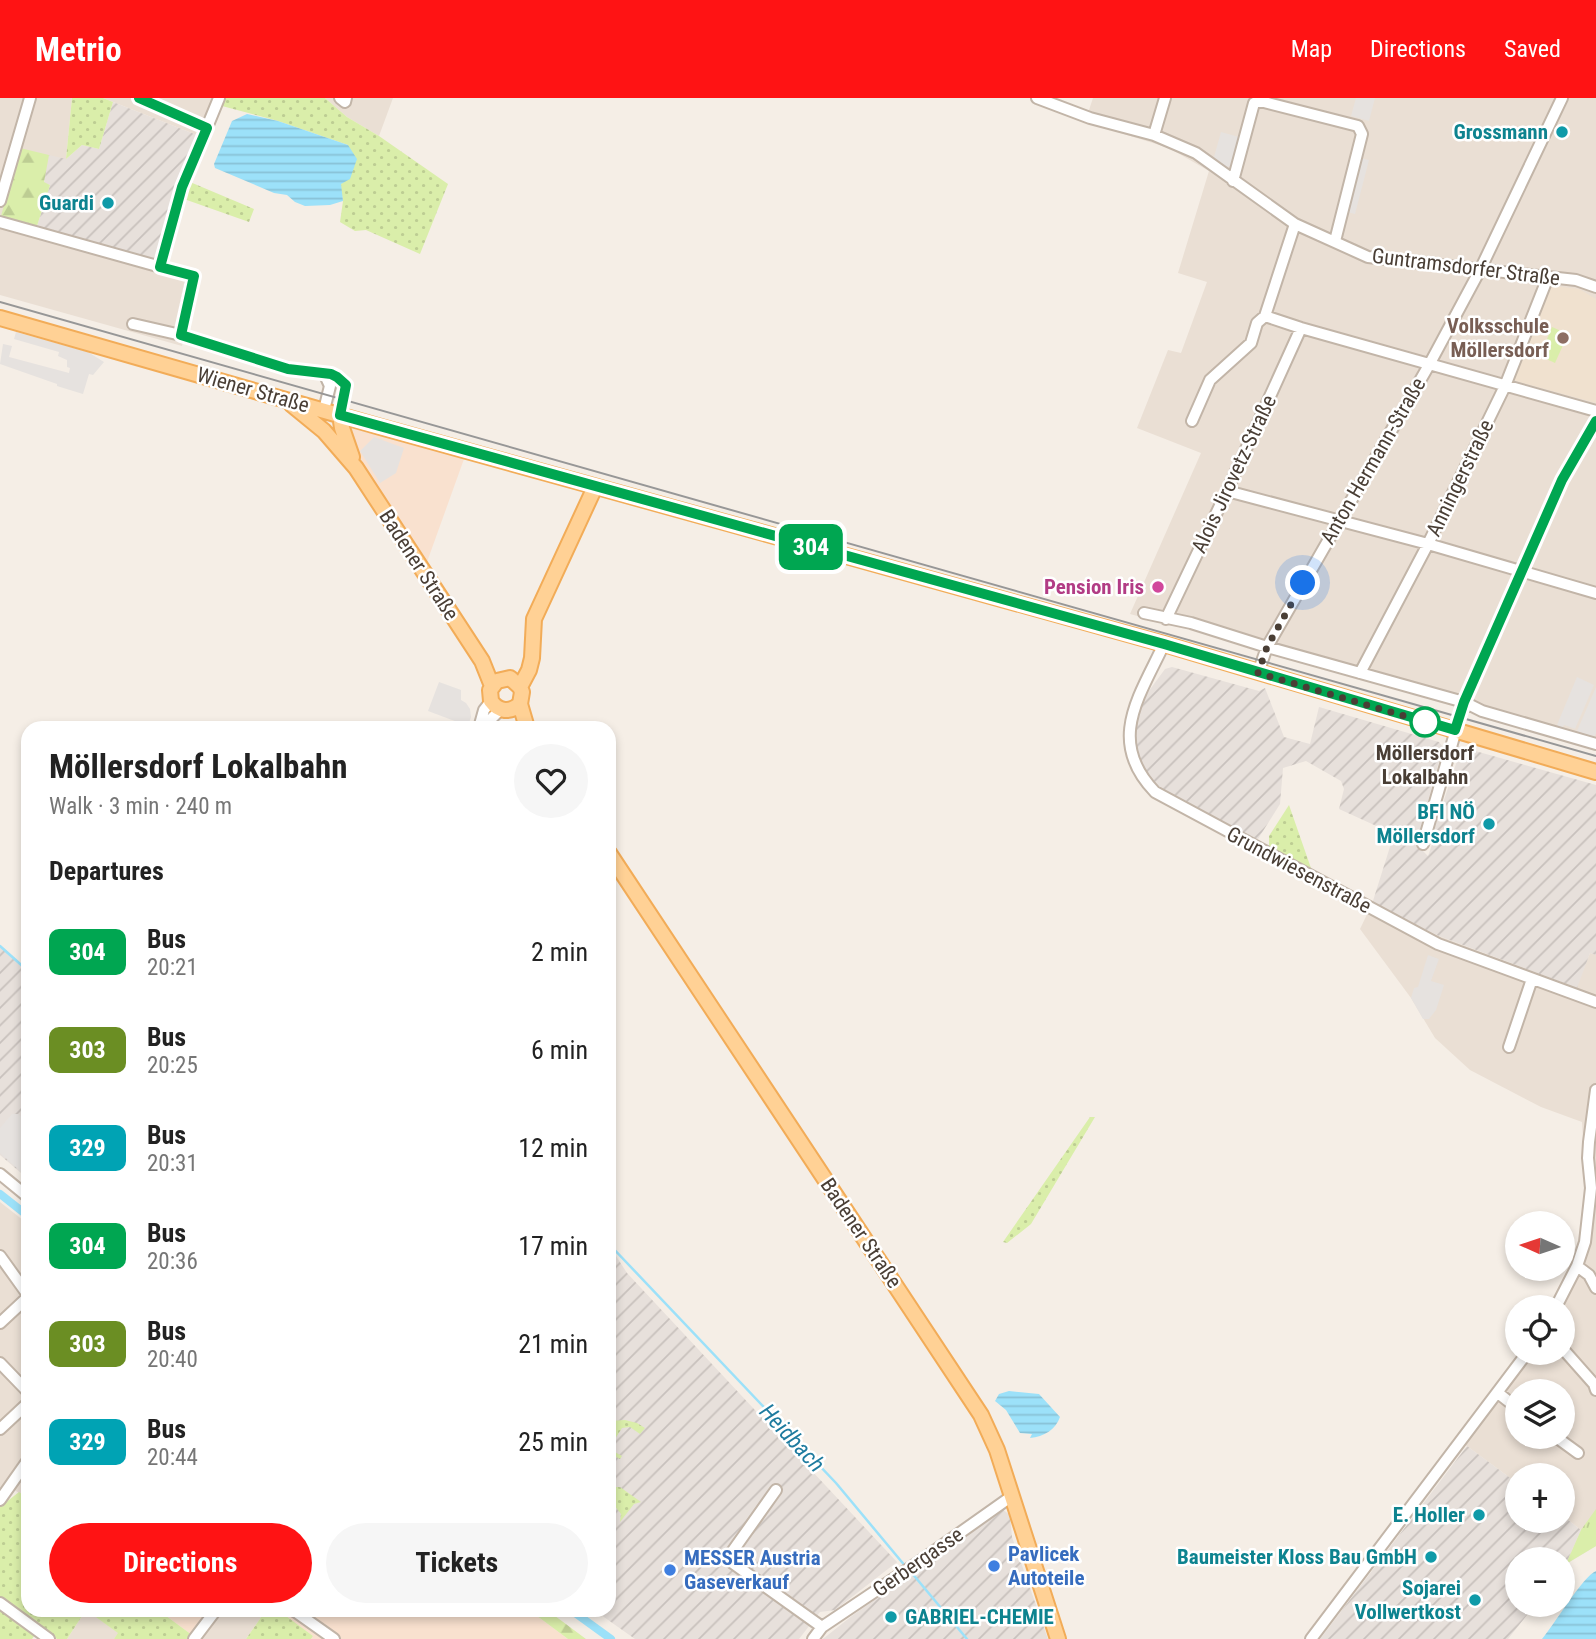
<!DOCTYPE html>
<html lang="en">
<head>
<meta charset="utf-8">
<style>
  body { margin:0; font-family:"Roboto Condensed",sans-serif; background:#f6f6f6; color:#222; height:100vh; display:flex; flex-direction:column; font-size:26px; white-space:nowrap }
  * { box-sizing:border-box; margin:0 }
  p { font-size:23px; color:#767676 }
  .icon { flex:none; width:38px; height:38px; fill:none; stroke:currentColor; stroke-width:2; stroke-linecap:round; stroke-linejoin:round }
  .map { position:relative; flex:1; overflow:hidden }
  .drawer { position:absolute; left:21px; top:623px; width:595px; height:896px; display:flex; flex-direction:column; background:#fff; border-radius:21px; box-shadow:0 4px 10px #0003 }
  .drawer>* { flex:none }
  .badge { padding:0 14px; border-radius:10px; font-size:24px; line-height:46px }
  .needle { width:46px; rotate:273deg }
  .buttons { position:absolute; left:1505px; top:1113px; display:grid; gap:14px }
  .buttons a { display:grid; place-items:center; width:70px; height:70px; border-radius:50%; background:#fff; box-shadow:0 4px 10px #0003; font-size:35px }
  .you { position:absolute; width:35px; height:35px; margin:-18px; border:5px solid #fff; border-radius:50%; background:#1a73e8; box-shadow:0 0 0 10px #1a73e833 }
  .map>.badge { position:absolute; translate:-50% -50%; box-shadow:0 0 0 4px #fff }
  h2 { padding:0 28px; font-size:26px; line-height:63px }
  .round { display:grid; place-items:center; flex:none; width:74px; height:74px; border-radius:37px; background:#f6f6f6 }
  .head { display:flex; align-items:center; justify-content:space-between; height:119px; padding:0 28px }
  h1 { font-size:33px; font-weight:700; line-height:52px }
  .primary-button { display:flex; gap:14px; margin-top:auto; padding:14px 28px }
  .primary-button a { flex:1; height:80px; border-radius:42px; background:#ff1314; color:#fff; font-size:28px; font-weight:700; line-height:80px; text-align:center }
  .primary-button a+a { background:#f6f6f6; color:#222 }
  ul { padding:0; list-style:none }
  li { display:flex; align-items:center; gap:21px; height:98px; padding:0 28px }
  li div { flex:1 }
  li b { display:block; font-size:26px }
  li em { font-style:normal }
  li .badge { min-width:77px; font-weight:700; text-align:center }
  header { display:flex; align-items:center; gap:42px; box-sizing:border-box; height:98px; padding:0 35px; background:#ff1314; color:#fff }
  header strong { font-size:33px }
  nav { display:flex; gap:38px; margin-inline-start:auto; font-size:24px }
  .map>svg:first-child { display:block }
</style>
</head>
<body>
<header>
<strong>Metrio</strong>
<nav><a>Map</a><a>Directions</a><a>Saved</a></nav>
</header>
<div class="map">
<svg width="1596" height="1541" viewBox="0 0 1596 1541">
  <defs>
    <pattern id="industrial-furrows" width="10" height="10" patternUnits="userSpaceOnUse" patternTransform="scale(1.75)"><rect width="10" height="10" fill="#e7e0db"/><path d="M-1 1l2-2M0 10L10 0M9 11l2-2" fill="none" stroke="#c8c1bd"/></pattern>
    <pattern id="grass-dots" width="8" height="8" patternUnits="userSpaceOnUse" patternTransform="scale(1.75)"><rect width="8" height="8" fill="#daeeaa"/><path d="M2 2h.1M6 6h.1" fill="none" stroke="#bdcd93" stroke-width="1.8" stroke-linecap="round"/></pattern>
    <pattern id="forest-firs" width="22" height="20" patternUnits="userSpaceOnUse" patternTransform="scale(1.75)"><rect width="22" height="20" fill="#daeeaa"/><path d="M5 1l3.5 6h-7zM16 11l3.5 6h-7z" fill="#bdcd93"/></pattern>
    <pattern id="park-tufts" width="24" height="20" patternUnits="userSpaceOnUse" patternTransform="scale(1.75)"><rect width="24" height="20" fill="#daeeaa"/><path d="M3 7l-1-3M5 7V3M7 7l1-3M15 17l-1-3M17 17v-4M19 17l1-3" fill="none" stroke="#bdcd93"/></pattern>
    <pattern id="water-rules" width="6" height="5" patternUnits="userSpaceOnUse" patternTransform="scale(1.75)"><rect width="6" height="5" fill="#9ce1f9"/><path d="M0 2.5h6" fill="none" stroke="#88c2d6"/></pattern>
  </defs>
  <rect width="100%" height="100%" fill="#f5eee6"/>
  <path fill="#eadfd4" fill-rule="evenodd" d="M0 0H72L66 61 1 118 199 175 182 248 0 197Z
    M103 0H225L207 41Z
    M325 0H393L379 38 347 19Z
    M1093 0H1596V649L1455 608 1453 606 1274 557 1255 548 1192 529 1170 527 1130 516 1201 355 1137 330 1168 252 1181 255 1207 184 1178 175 1209 73 1169 50 1085 24Z
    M1372 806 1439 838 1576 890 1590 855 1596 857V1448L1566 1466 1581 1432 1563 1418V1377H1517V1385L1456 1340 1521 1255H1563V1209H1550L1577 1154 1582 1131 1586 1090 1582 1024 1541 1009 1470 972 1435 940 1411 900 1360 831ZM1517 1293H1563V1339H1517Z
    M0 1104 28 1126V1401L13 1391 0 1409Z
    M86 1512 119 1535 114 1541H67Z
    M210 1512H266L246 1541H188Z"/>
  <path fill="#f9e1cf" d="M348 329 464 361 427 464 398 427 361 364 347 334Z
    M158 1512H210L192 1537Z
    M278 1512H529L568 1541H311L313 1538Z"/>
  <path fill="url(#industrial-furrows)" d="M113 4 207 41 184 101 165 166 37 128 50 87 44 85 49 57 66 61 82 47 99 51Z
    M1172 569 1259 593 1265 590 1284 639 1310 646 1319 609 1439 644 1443 649 1416 746 1428 758 1434 741V732L1459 657 1453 655 1454 647 1596 687V857L1590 855 1577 890 1439 838 1372 806 1394 736 1339 711 1344 691 1341 683 1306 663 1283 670 1280 706 1258 741 1253 742 1158 691 1145 677 1137 661 1135 630 1143 601 1165 571Z
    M0 847 28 872V1081L0 1057Z
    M609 1147 627 1175 897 1464 835 1512 820 1514 799 1541H635L594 1512H609Z
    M1467 1348 1517 1385V1423H1563V1418L1581 1432 1566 1466 1563 1470V1461H1517V1507H1535L1508 1541H1320Z
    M1002 1411 1010 1417 1012 1439 1048 1541H823L853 1517Z"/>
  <path fill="#f0e1cf" d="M1552 188 1579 191 1596 201V305L1516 283 1514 280Z"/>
  <path fill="url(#grass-dots)" d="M72 0H103L113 4 99 51 82 47 66 61Z
    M225 0H325L347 19 379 38 448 86 420 156 366 132 355 133 340 124 343 103 340 86 343 84 348 47 278 23 222 8Z
    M190 84 254 111 249 124 184 101Z
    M1289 707 1312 773 1269 749V738Z
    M1090 1019H1095L1031 1126 1007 1145 1003 1144Z
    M625 1322 637 1325 645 1330 640 1336 630 1329 622 1330 611 1347 613 1353 622 1358 620 1361 609 1355V1344L616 1332 612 1329 609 1331V1323Z
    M613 1389H620L641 1404 634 1406 620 1424 621 1416 614 1407 609 1406V1395Z
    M19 1394 28 1400V1512H158L192 1537 188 1541H114L118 1535 86 1512 67 1541H57L41 1529 32 1541H0V1409Z
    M266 1512H278L313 1538 311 1541H246Z"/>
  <path fill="url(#forest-firs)" d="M20 50 49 57 44 84 50 87 37 128 1 118Z
    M529 1512H547L586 1541H568Z"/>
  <path fill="url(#park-tufts)" d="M1596 1411V1448L1566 1466 1581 1432Z"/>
  <path fill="#daeeaa" d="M1552 229 1568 236 1555 265 1540 258Z"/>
  <path fill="#e6e2df" d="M1356 0H1375L1369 23 1351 18Z
    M1221 34 1239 39 1231 68 1226 69 1214 59Z
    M1360 60 1369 62 1355 116 1347 114Z
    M16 234 88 254 104 264 93 277 89 276 83 296 57 288V286L0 266 3 246 12 248 9 259 69 275 70 270 67 269V262L58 258 59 254 14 241Z
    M374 339 404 350 396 375 380 385 360 353Z
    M1577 579 1594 587 1575 631 1564 627 1562 630 1557 627Z
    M439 584 461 592V602L466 605 470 611 471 619 468 628 428 613Z
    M1596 589V635L1594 640 1577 633Z
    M1428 857 1439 861 1431 883 1444 887 1436 912 1429 921H1423L1411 900 1414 890 1418 889Z
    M12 1016H18L28 1025V1080L0 1055V1030Z"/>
  <path fill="url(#water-rules)" d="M247 16 278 23 348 47 357 61 350 81 341 86 343 103 330 107 305 108 295 104 287 97 274 95 215 70 214 66 232 23Z
    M1009 1293 1039 1296 1060 1319C1056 1331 1044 1339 1030 1340L1032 1336 1020 1335 1006 1312 995 1303 999 1296Z
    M1596 1473V1541H1542C1554 1527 1583 1478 1596 1473Z"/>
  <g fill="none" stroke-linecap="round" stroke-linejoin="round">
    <path stroke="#9ce1f9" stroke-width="2.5" d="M0 848 28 873
      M609 1146 836 1385 906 1469
      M911 1474 967 1541"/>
    <path stroke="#9ce1f9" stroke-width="8" d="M0 1096 28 1118
      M571 1512 611 1541"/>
    <defs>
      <path id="minor" d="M139 0 207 30
        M340 0 345 4 346 0
        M1037 0 1090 20 1154 37 1196 55 1295 126 1368 159 1576 182 1596 189
        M1154 37 1165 0
        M1233 83 1254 5 1260 3 1358 28 1362 36 1335 143
        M0 103 30 0
        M0 124 193 178 181 237
        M160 168 182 90 219 0
        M1265 218 1301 230 1596 313
        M133 226 181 237 288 271 331 276 337 279 346 287 340 317
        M324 275 330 288 324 312
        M1192 323 1210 282 1251 245 1257 225 1265 218 1295 126
        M1227 393 1428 446 1596 495
        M1144 515 1191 525 1267 549 1464 604 1482 613 1596 646
        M1166 521 1227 393 1301 230
        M1164 546C1139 599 1106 643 1155 694L1438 846 1596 904
        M1258 575 1267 549 1429 267 1480 172 1562 0
        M1360 575 1428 446 1505 288 1548 179
        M479 630 484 612 491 603
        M482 630 500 612
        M1423 746 1464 604 1562 382 1596 323
        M1509 949 1532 881
        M0 1076 28 1099
        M0 1158 28 1197
        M1577 1168 1589 1177 1596 1190
        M1556 1209 1577 1168 1585 1144 1591 1090 1588 1060 1589 1044 1596 992
        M0 1225 28 1199
        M1563 1251 1594 1286 1596 1292
        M0 1265 28 1294
        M1498 1295 1517 1310
        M0 1331 28 1305
        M1556 1339 1578 1355
        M776 1392 727 1461 822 1529
        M0 1402 28 1362
        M0 1505 49 1541
        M293 1512 334 1541
        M194 1541 216 1512
        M813 1541 822 1529 923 1461 1012 1398
        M1311 1541 1527 1255"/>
      <path id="major" d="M0 220 377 328 1164 546 1596 674
        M291 306 324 333 356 370 482 563 492 588
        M340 317 342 330 352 359
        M520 589 510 580 497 583 490 592 491 603C499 614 510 615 520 606L522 594 520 589 529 572 532 560 534 521 595 389
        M520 606 527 630
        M609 755 981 1317 997 1352 1058 1541"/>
    </defs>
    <use href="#minor" stroke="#c2b5a8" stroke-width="14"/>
    <use href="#major" stroke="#f2ac58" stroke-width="18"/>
    <use href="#minor" stroke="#fff" stroke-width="10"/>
    <use href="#major" stroke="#ffd195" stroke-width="14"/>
    <path stroke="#979797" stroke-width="2" d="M0 204 1596 658"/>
  </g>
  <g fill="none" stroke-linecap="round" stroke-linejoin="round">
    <defs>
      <path id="line" d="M139 0 207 30 182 89 160 169 194 178 181 237 288 271 331 276 337 279 346 287 340 317 1164 546 1455 632 1464 604 1562 382 1596 323"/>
    </defs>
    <use href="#line" stroke="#fff" stroke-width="16"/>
    <use href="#line" stroke="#00a651" stroke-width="10"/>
    <path stroke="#493e35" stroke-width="7" stroke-dasharray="0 12.6" d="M1303 485 1267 549 1258 575 1425 624"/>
  </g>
  <g fill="#0f9aa8" stroke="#fff" stroke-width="2.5">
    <circle cx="1562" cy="34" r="7"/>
    <circle cx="108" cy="105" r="7"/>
    <circle cx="1489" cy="726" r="7"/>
    <circle cx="1479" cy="1417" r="7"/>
    <circle cx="1431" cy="1459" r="7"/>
    <circle cx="1475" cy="1502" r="7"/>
    <circle cx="891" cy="1519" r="7"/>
  </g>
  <circle fill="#8d6e63" stroke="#fff" stroke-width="2.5" cx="1563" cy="240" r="7"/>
  <circle fill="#d1479c" stroke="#fff" stroke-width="2.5" cx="1158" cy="489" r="7"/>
  <circle fill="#fff" stroke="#00a651" stroke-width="3.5" cx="1425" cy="624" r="14"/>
  <g fill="#3f7fe0" stroke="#fff" stroke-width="2.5">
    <circle cx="994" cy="1468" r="7"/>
    <circle cx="670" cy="1472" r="7"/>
  </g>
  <g text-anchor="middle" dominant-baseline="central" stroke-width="5" stroke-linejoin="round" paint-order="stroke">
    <g font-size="21" font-weight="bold" fill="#0d838f" stroke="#fff" text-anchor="end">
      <text x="1548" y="34">Grossmann</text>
      <text x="94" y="105">Guardi</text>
      <text x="1475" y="714">BFI NÖ<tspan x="1475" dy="24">Möllersdorf</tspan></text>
      <text x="1465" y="1417">E. Holler</text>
      <text x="1417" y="1459">Baumeister Kloss Bau GmbH</text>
      <text x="1461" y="1490">Sojarei<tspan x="1461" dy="24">Vollwertkost</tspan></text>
      <text x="905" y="1519" text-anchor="start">GABRIEL-CHEMIE</text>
    </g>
    <g font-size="21" fill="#493e35" stroke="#fff">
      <text transform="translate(1466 169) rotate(7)">Guntramsdorfer Straße</text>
      <text transform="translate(253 292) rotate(16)">Wiener Straße</text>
      <text transform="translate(1373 363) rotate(-60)">Anton Hermann-Straße</text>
      <text transform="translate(1234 376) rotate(-65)">Alois Jirovetz-Straße</text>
      <text transform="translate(1460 380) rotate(-64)">Anningerstraße</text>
      <text transform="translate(419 467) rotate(57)">Badener Straße</text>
      <text transform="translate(1299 772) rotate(28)">Grundwiesenstraße</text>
      <text transform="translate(861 1135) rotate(56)">Badener Straße</text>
      <text transform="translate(918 1464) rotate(-35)">Gerbergasse</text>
    </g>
    <g font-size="21" font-weight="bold" fill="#785e54" stroke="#fff" text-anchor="end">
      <text x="1549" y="228">Volksschule<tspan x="1549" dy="24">Möllersdorf</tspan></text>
    </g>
    <g font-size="21" font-weight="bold" fill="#b23c85" stroke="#fff" text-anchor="end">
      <text x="1144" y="489">Pension Iris</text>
    </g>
    <g font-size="21" font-weight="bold" fill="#493e35" stroke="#fff">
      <text x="1425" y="655">Möllersdorf<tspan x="1425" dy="24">Lokalbahn</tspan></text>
    </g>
    <g font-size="21" font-weight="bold" fill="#366cbe" stroke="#fff" text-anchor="start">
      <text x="1008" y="1456">Pavlicek<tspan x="1008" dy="24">Autoteile</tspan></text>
      <text x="684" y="1460">MESSER Austria<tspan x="684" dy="24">Gaseverkauf</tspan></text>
    </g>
    <g font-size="23" font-style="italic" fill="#1e7b9f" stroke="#fff">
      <text transform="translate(792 1340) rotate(47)">Heidbach</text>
    </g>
  </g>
</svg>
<div class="buttons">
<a><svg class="needle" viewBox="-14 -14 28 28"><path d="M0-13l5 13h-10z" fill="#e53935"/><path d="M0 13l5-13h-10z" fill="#767676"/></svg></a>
<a><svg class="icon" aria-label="locate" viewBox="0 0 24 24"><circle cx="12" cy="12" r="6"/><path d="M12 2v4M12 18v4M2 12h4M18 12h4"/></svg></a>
<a><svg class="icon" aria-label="layers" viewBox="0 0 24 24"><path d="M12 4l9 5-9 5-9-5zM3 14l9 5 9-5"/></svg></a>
<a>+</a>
<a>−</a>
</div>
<div class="you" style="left:1303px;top:485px"></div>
<b class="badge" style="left:811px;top:449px;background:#00a651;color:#fff">304</b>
<section class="drawer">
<div class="head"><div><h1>Möllersdorf Lokalbahn</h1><p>Walk · 3 min · 240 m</p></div><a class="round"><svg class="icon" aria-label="heart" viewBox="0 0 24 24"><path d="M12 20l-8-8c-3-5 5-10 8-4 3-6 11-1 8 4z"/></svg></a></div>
<h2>Departures</h2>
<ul>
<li><span class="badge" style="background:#00a651;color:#fff">304</span><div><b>Bus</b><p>20:21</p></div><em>2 min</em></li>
<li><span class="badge" style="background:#6b8e23;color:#fff">303</span><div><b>Bus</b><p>20:25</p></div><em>6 min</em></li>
<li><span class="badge" style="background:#00a3b4;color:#fff">329</span><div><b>Bus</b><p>20:31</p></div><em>12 min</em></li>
<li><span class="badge" style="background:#00a651;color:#fff">304</span><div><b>Bus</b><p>20:36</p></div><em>17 min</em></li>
<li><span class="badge" style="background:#6b8e23;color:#fff">303</span><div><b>Bus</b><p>20:40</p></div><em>21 min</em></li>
<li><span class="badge" style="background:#00a3b4;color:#fff">329</span><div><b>Bus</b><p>20:44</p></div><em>25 min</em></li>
</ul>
<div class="primary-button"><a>Directions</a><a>Tickets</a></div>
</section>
</div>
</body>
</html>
